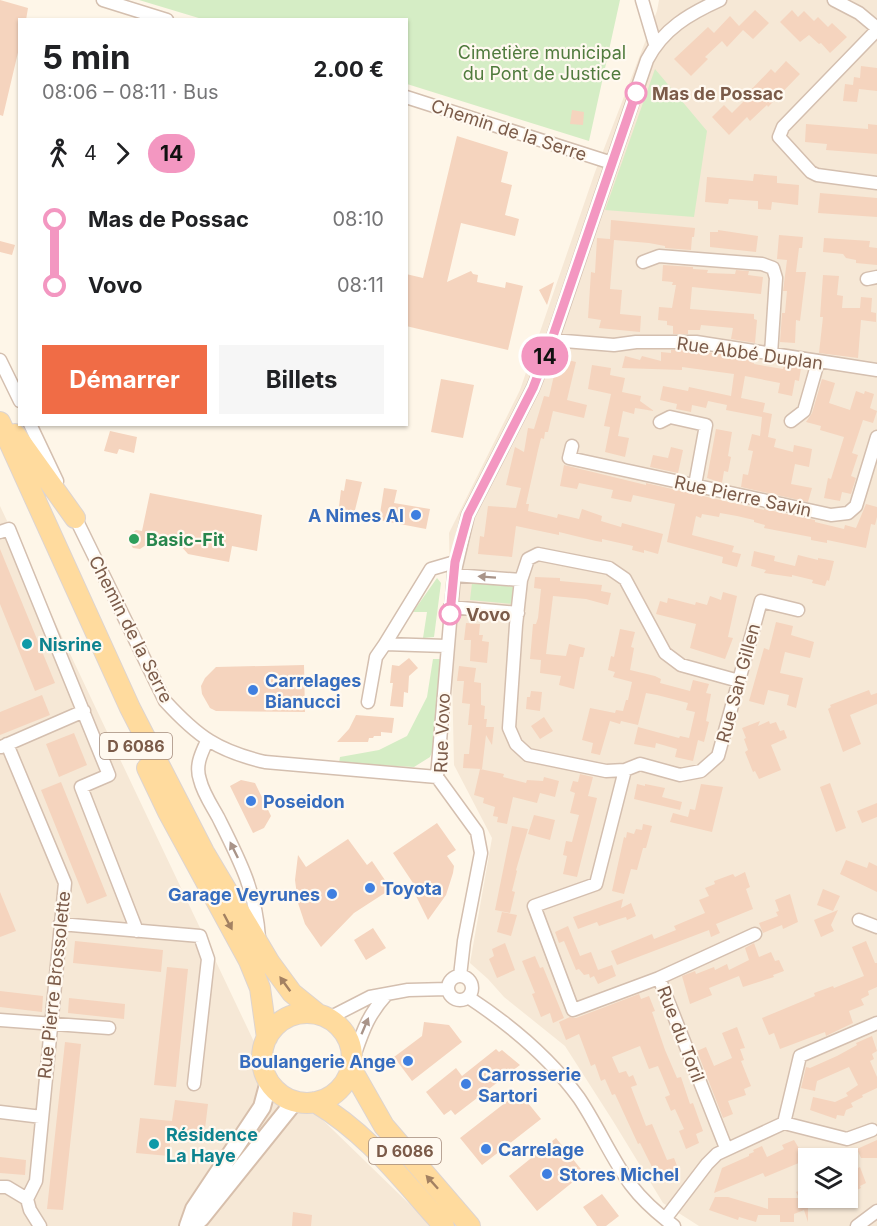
<!DOCTYPE html>
<html lang="fr">
<head>
<meta charset="utf-8">
<style>
  body { margin:0; font-family:Inter,sans-serif; background:#f6f6f6; color:#202124; height:100vh; display:flex; flex-direction:column; font-size:22px; white-space:nowrap }
  * { box-sizing:border-box; margin:0 }
  p { font-size:20px; color:#757577 }
  .icon { flex:none; width:33px; height:33px; fill:none; stroke:currentColor; stroke-width:2; stroke-linecap:round; stroke-linejoin:round }
  .map { position:relative; flex:1; overflow:hidden }
  .side { position:absolute; left:18px; top:18px; width:390px; height:408px; display:flex; flex-direction:column; background:#fff; border-radius:0px; box-shadow:0 2px 4px #0004 }
  .side>* { flex:none }
  .badge { padding:0 12px; border-radius:20px; font-size:21px; line-height:39px }
  .buttons { position:absolute; left:798px; top:1148px; display:grid; gap:12px }
  .buttons a { display:grid; place-items:center; width:60px; height:60px; border-radius:0px; background:#fff; box-shadow:0 2px 4px #0004; font-size:30px }
  .map>.badge { position:absolute; translate:-50% -50%; box-shadow:0 0 0 3px #fff }
  .legs { display:flex; align-items:center; gap:9px; height:66px; padding:0 24px; font-size:20px }
  .legs p { margin-inline-start:auto }
  .summary { display:flex; align-items:center; justify-content:space-between; height:102px; padding:0 24px }
  h1 { font-size:33px; font-weight:700; line-height:45px }
  .action { display:flex; gap:12px; margin-top:auto; padding:12px 24px }
  .action a { flex:1; height:69px; border-radius:0px; background:#f06c46; color:#fff; font-size:24px; font-weight:700; line-height:69px; text-align:center }
  .action a+a { background:#f6f6f6; color:#202124 }
  ul { padding:0 24px; list-style:none }
  li { display:flex; align-items:center; gap:21px; height:66px; font-size:22px }
  li i { display:grid; place-items:center; width:9px; height:100%; margin:0 8px; background:currentColor }
  li i::after { content:''; width:15px; height:15px; margin:-8px; border:4px solid; border-radius:50%; background:#fff }
  li p { margin-inline-start:auto }
  li:first-child i { background:linear-gradient(#0000 50%,currentColor 0) }
  li:last-child i { background:linear-gradient(currentColor 50%,#0000 0) }
  .map>svg:first-child { display:block }
</style>
</head>
<body>
<div class="map">
<svg width="877" height="1226" viewBox="0 0 877 1226">
  <rect width="100%" height="100%" fill="#fef6e8"/>
  <path fill="#f6e8d6" fill-rule="evenodd" d="M659 0H877V1226H699L663 1203 613 1121 565 1046 504 997 488 979 470 963 492 838 454 765 449 533 520 390 595 172 657 11ZM808 1158H848V1197H808Z
    M0 506 264 1063 432 1226H0Z"/>
  <path fill="#d5edc5" d="M139 0H620L589 141 407 84 406 20 202 19Z
    M655 69 707 131 694 217 605 210Z
    M437 578 441 583 434 637 423 638 427 612H413Z
    M472 583 515 587 513 604 470 600Z
    M433 659H441L436 742 430 757 414 767 339 763 340 757 379 750 407 736 427 697Z"/>
  <path fill="#f5d4be" d="M0 0 28 8 26 20H20V44L3 116 0 115Z
    M755 10 769 23 753 39 743 30 727 47 722 41 705 57 708 59 691 76 674 59 708 27 714 33 730 16 739 26Z
    M792 10 798 17 804 11 814 21 818 17 828 27 832 23 847 37 830 53 821 43 819 44 809 35 800 42 780 22Z
    M786 61 800 74 768 107 767 105 750 121 747 117 729 135 712 117 724 105 732 113 749 96 747 94 771 69 775 73Z
    M861 66 877 68V91L859 89 857 102 843 101 845 84 853 85 854 77 860 78Z
    M572 110 584 112 583 125 570 124Z
    M806 124 868 129V124L877 125V154L826 150 827 144 805 142Z
    M457 136 508 152 501 182 512 185 505 215 519 219 515 236 461 223 447 282 471 271 473 274 478 275 477 282 505 288 506 282 523 286 508 350 406 326V274L423 278Z
    M754 174 777 176V183L799 185 798 205 772 202 771 210 758 209V201L729 199 728 204 705 202 707 177 753 181Z
    M820 193 877 198V217L818 213Z
    M611 220 695 228 694 237H692L691 250 665 248V246L649 243 614 240 610 289 622 290 620 314 641 316 640 332 599 328 601 320 588 318 591 272 595 273 597 238 610 239Z
    M718 230 758 236 756 252 710 247V232H718Z
    M779 235 803 237 802 248H799L796 272H806L800 321 796 320 795 343 780 342 782 313H785L787 291H783L787 260 777 259Z
    M824 238 870 241 869 247 877 248V265L856 263V260L846 258 843 254 823 252Z
    M0 241 15 245 12 255 0 252Z
    M663 265 693 267V269L708 270 707 273 735 274 736 270 749 271 748 275 763 277 761 294 692 287 690 309 754 314V319L757 320 755 343 731 339 733 328 701 325 700 330H688V334H673V326L667 325V321L658 320 659 307 672 308 676 285H672L673 282 662 281Z
    M823 275 839 276 837 295 843 296 842 308H860L861 297 872 298 871 312 876 313V322L861 320 858 358 819 353 823 317H820Z
    M554 282 547 305 539 290Z
    M671 350H693L753 359 754 364 783 369 784 365 801 368 799 381 795 380 792 396 778 393 780 383 745 376 741 398 765 403 763 412 772 414 768 437 776 439 774 447 793 452 794 445 812 449 809 467 795 464 791 484 812 488 808 502 741 487 743 474 748 475 753 451 748 450 752 434 760 436 762 417 726 410 727 405 708 401 706 408 692 405 691 412 676 409 677 404 660 400 663 386 688 391 689 387 731 396 734 374 682 367V370L622 368 625 356 640 360 642 356 661 361V352L671 353Z
    M560 358 576 362 567 400 587 405 584 418 553 411 548 432H545L544 439 541 438 538 450 526 504H529L528 511 557 518 558 514 579 519 582 509 602 516 601 521 621 527 622 523 663 534 658 554 644 550V553L632 550 633 546 602 539V542L596 541 559 532V535L516 526 512 557 478 554 480 536 484 537 488 506 516 508 521 488 506 485 515 447 524 452 528 428 534 429 544 396 549 397 555 371 557 372Z
    M592 365 611 368 610 375 625 378 622 392 641 396 640 401 654 411 635 408 634 414 623 411 618 436 629 438 625 457 605 452 610 427 604 426 611 394 588 389Z
    M441 379 474 385 463 438 431 432Z
    M822 379 835 383 829 403 850 410 856 391 864 394 865 391 874 394 870 408 877 411 873 423 863 420 852 453 858 455 851 476 856 478 851 494 842 492 840 501 824 498 828 478 831 479 844 437 820 430 821 426 806 422 812 413Z
    M716 429 732 432 728 456 731 457 728 472 724 471 722 483 707 478Z
    M110 431 137 437 134 453 119 449 117 454 104 451Z
    M671 447 683 450 678 473 650 467 653 455 668 458Z
    M564 465 646 485V483L764 510V509L815 520V522L844 529 845 525 856 528 866 504 877 507V517L875 525 871 524 866 548 827 540V543L811 540V537L764 528 765 525 754 522V520L737 516 720 513 719 517 702 514 701 518 696 516 692 535 734 546 732 552 741 554 737 567 722 563 723 557 667 542 675 504 633 495 631 502 611 498 613 490 579 483 577 489 560 486Z
    M346 479 362 482 353 518 338 515 341 490 344 491Z
    M384 488 397 490 394 503 430 509 426 529 379 520Z
    M150 493 262 515 257 551 232 546 229 562 188 554 180 545 176 548 163 545 160 541 147 538 146 545 140 549 133 548 129 542 130 535 136 530 142 531Z
    M0 549 55 683 35 691 0 604Z
    M754 551 775 556 774 561 795 566 798 555 818 560V558L834 561 829 581 827 580 825 586 812 583 813 580 792 575V577L764 573 766 570 751 566Z
    M535 577 560 578V581L602 585 601 591 611 593 608 605 586 599 553 596 546 654 566 656 569 644 585 648 583 657H580L574 689 559 685 561 676 540 673 541 660 530 659 533 624H536L538 618 541 589 534 588Z
    M723 592 737 596 728 637 733 638 725 659 690 648 696 624 656 614 660 601 667 603 668 598 695 605 696 602 707 605 710 596 721 600Z
    M776 622 793 626 791 635 814 642 810 658 785 652 780 673 803 678 796 708 787 705 789 695 768 690 764 705 749 701 764 648 769 650Z
    M466 623 480 624 479 635H483L482 641 489 642 487 663 470 661 471 640H464Z
    M620 629 635 632 631 647 634 648 630 670 655 676 661 679 660 683 690 691 693 680 709 684 706 693 711 694 706 721 709 722 704 742 698 740 693 761 675 757 677 749 656 743 655 748 634 744 638 727 679 738 680 736 689 738 695 712 686 710 688 703 657 695 646 693 638 725 621 721 620 724 610 721 600 755 591 753 593 743 582 740 590 708 615 713 616 710 623 711 626 700H628L632 682 613 677 615 672 608 670 611 656 614 657Z
    M409 658 418 668 409 676 408 693 404 692 403 707 390 706 393 683H390L392 665 399 666Z
    M304 665 305 712 216 711 210 708 202 694 201 686 205 678 216 667Z
    M459 666 476 668 474 682 481 683V705L485 706 484 719H487L486 727H494L492 745 486 735 482 769 463 768 464 754H469L472 725H468L470 704 462 703 464 681H457Z
    M869 690 871 695 877 693V704L850 715 861 744 843 752 828 709 831 707 830 705Z
    M531 691 542 692 540 711 526 709 527 697H530Z
    M42 695 50 715 0 735V712Z
    M356 715 394 718 392 733 381 732V736H374L373 738H369L368 742H337L349 729Z
    M544 717 553 731 540 739 531 726Z
    M760 721 758 726 769 721 770 724 776 722 780 731 784 730 787 738 771 745 781 770 759 779 755 771 753 772 745 752 748 750 744 739 746 738 742 728Z
    M74 733 87 765 59 777 46 744Z
    M480 769 504 774 503 777 526 783 527 780 543 781 544 777 559 781 555 797 540 793 537 803 513 797 507 824 497 822 498 817 493 816 495 807 483 803 484 798 474 795Z
    M580 774 593 777 588 796 597 798 577 877 563 874 567 856 563 855 566 841 572 842 579 815 570 813 575 793 570 791 573 781 578 782Z
    M241 780 255 783 271 816 264 828 253 833 230 786Z
    M61 782 107 896 87 904 41 790Z
    M830 783 846 828 836 832 820 787Z
    M637 784 645 786V784L665 788 662 797 682 802 680 810 634 799Z
    M701 784 723 787 712 832 670 822 673 813 688 817 690 809 695 810Z
    M877 803V817L862 823 857 811Z
    M534 815 555 820 550 840 528 834Z
    M437 823 456 850 447 856 454 866 453 873 446 895 428 920 412 888 415 886 393 853Z
    M643 824 652 826 646 848H643L637 870 631 869 624 894 612 891 624 837 626 838 627 832 634 834 636 829 642 830Z
    M512 826 528 829 516 870 517 871 512 891 515 892 510 913 495 910Z
    M348 839 367 865 372 861 391 889 354 913 321 947 305 924 298 903 295 880 298 855 306 867Z
    M846 860 867 868 869 862 877 866V892L840 874Z
    M745 872 750 887 746 889 753 909 716 924 720 933 711 937 709 930 617 965 611 951 652 934 654 939 676 930 674 926 705 913 699 900 709 896 705 888 715 884 714 881 733 874 735 877Z
    M823 889 840 896 833 911 817 905Z
    M0 892 16 931 0 937Z
    M790 894 798 922 783 929 782 925 763 933 759 923 778 916 776 912 779 911 775 900Z
    M623 899 621 908 631 903 636 916 627 920 626 917 619 919 599 926 597 922 578 929 573 917Z
    M838 910 831 925 834 931 821 937 814 920Z
    M502 912 517 915 511 936 497 932Z
    M568 926 580 956 591 952 598 970 612 965 616 976 598 984 594 976 590 978 589 974 584 975 579 969 576 970 564 941 559 943 555 932Z
    M373 928 386 948 366 960 354 940Z
    M75 941 163 950 161 972 73 963Z
    M866 941 875 963H877V987L868 991 869 995 861 999 864 1005 849 1011 853 1023 826 1036 825 1032 780 1049 774 1033 769 1035 762 1018 815 996 814 993 833 986 834 988 864 976 852 947Z
    M505 943 515 970 497 978 489 959 494 956 492 949Z
    M754 943 759 957 771 952 775 961 779 960 784 971 773 975 774 977 743 987 739 976 709 988 712 995 690 1004 682 976 695 971 696 974 714 967 715 970 727 964 729 970 749 960 745 948Z
    M535 956 540 968 543 967 564 1018 553 1023 550 1013 541 1017 532 994 535 993 522 961Z
    M167 967 188 969 176 1087 154 1085Z
    M0 991 43 996 42 1012 0 1007Z
    M639 994 641 999 649 996 655 1011 652 1012 665 1050 677 1078 681 1077 690 1104 693 1103 703 1131 696 1134 699 1143 686 1149 679 1131 684 1129 675 1109 671 1111 665 1097 670 1095 658 1066 649 1069 640 1046 612 1057 619 1073 626 1071 629 1077 633 1075 637 1085 631 1087 646 1126 652 1124 667 1160 674 1158 679 1171 661 1179 656 1165 652 1167 640 1143 638 1144 615 1094 612 1095 605 1079 601 1081 595 1064 591 1066 579 1034 566 1040 559 1022 570 1017 576 1018Z
    M69 998 125 1004 124 1019 68 1013Z
    M424 1022 449 1025 462 1042 412 1081 394 1057 422 1036Z
    M737 1027 745 1048 740 1049 744 1060 741 1061 751 1086 744 1089 746 1095 728 1101 733 1114 723 1118 697 1051 706 1047 714 1066 732 1058 722 1033Z
    M872 1036 877 1051 872 1054 874 1059 870 1061 877 1077V1088L862 1095 863 1097 851 1103 850 1101 853 1107 846 1110 844 1116 837 1115 836 1119 810 1110 813 1097 835 1102 848 1096 846 1093 858 1085 849 1067 817 1081 815 1091 801 1088 806 1067 810 1068 837 1056 857 1045 856 1043Z
    M65 1042 81 1044 63 1210 47 1209Z
    M496 1049 499 1052 502 1050 520 1065 455 1115 451 1110 444 1115 426 1092 456 1068 462 1076Z
    M519 1092 541 1119 482 1165 460 1138Z
    M175 1100 208 1104 204 1137 171 1134 169 1156 136 1153 140 1118 172 1121Z
    M556 1138 584 1173 537 1211 509 1176Z
    M794 1140 806 1160 765 1177 763 1173 714 1193 722 1168 749 1156V1154L754 1152 753 1150 762 1146 767 1157 784 1149 782 1145Z
    M877 1140V1158H861L857 1149Z
    M0 1157 26 1160 25 1175 0 1173Z
    M860 1167 866 1183 860 1186 861 1188 852 1192 850 1189 848 1190V1173Z
    M808 1187V1222L804 1210 794 1214V1222H780V1215H758L756 1222 739 1217 738 1220 709 1210 715 1197H728L768 1209V1198H799L796 1192Z
    M602 1194 619 1216 606 1226H597L583 1207Z
    M293 1212 312 1215 311 1226H292Z"/>
  <g fill="none" stroke-linecap="round" stroke-linejoin="round">
    <defs>
      <path id="minor" d="M103 0 167 20
        M642 0 655 44
        M834 0 859 13 877 28
        M877 30 783 127 779 137 811 172 817 175 877 183
        M406 97 612 163
        M643 262 659 256 762 264 773 268 776 278 771 354
        M867 279 877 277
        M552 340 614 345 636 342H696L877 370
        M0 360 20 401
        M791 421 804 411 818 362
        M660 422 670 417 706 425 695 485
        M30 424 57 481
        M572 446 569 458 831 515 848 513 856 506 877 437
        M73 513 165 701C198 737 218 751 265 762L437 777
        M0 532 9 529 109 775 81 787 137 931
        M454 575 521 580
        M450 607 518 613
        M385 644 431 569 455 562
        M739 681 681 665 665 653 625 579 609 568 538 554 528 559 521 580 516 625 509 728 516 744 528 755 606 771 625 770 640 764 680 775 701 771 718 756 761 601 798 610
        M368 702 376 657 385 644 446 646
        M207 741C201 754 195 766 200 780 203 793 212 806 218 817 239 859 256 891 259 938
        M7 744 65 883 36 1181 27 1199
        M1 747 84 711
        M625 770 596 884 534 906 573 1010 659 978 726 1148
        M859 920 877 927
        M60 924 200 936 208 959 194 1084
        M448 988a12 12 0 1 1 24 0a12 12 0 1 1-24 0Z
        M460 976 464 941 481 853 477 832 437 777 454 575 468 515 533 388 552 340 647 60C663 29 689 14 720 0
        M659 978 755 934
        M468 997C509 1024 550 1058 579 1098 598 1126 611 1158 631 1185 643 1201 658 1214 674 1226
        M329 1018 370 997 408 990 448 989
        M0 1020 109 1028
        M352 1062C362 1034 366 1017 387 994
        M0 1112 42 1117
        M784 1123 847 1139 872 1130
        M0 1187H7L27 1199 30 1210 40 1226
        M665 1219 707 1164 717 1154 784 1123 800 1056 877 1023
        M857 1226 877 1211"/>
      <path id="secondary" d="M188 1226 194 1209 262 1107 269 1081
        M192 1226 201 1218 295 1101"/>
      <path id="primary" d="M0 422 130 708 204 852 270 963 292 993 318 1014
        M15 434 75 518
        M147 768 168 812 249 961 260 988 267 1038
        M262 1058a45 45 0 1 1 90 0a45 45 0 1 1-90 0Z
        M351 1068 384 1126 470 1226
        M315 1102C371 1136 401 1179 444 1226"/>
    </defs>
    <use href="#minor" stroke="#d4bfaf" stroke-width="15"/>
    <use href="#secondary" stroke="#d7bfac" stroke-width="20"/>
    <use href="#primary" stroke="#ddd4d0" stroke-width="22"/>
    <use href="#minor" stroke="#fff" stroke-width="12"/>
    <use href="#secondary" stroke="#fff" stroke-width="16"/>
    <use href="#primary" stroke="#ffdb9e" stroke-width="20"/>
  </g>
  <defs><path id="oneway-solid" d="M-6-.8H1V-3.2L6.5 0L1 3.2V.8H-6Z" transform="scale(1.5)"/></defs>
  <g fill="#a99489">
    <use href="#oneway-solid" transform="translate(487 577) rotate(-176)"/>
    <use href="#oneway-solid" transform="translate(234 850) rotate(-116)"/>
    <use href="#oneway-solid" transform="translate(365 1026) rotate(-67)"/>
  </g>
  <g fill="#a38162">
    <use href="#oneway-solid" transform="translate(228 922) rotate(62)"/>
    <use href="#oneway-solid" transform="translate(285 984) rotate(-126)"/>
    <use href="#oneway-solid" transform="translate(432 1182) rotate(-132)"/>
  </g>
  <g fill="none" stroke-linecap="round" stroke-linejoin="round">
    <defs>
      <path id="line-1" d="M450 614 455 562 468 515 533 388 552 339 636 93"/>
    </defs>
    <use href="#line-1" stroke="#fff" stroke-width="14"/>
    <use href="#line-1" stroke="#f397c1" stroke-width="9"/>
  </g>
  <g fill="#fff" stroke="#f397c1" stroke-width="3">
    <circle cx="636" cy="93" r="10"/>
    <circle cx="450" cy="614" r="10"/>
  </g>
  <g fill="#3f7fe0" stroke="#fff9f0" stroke-width="2">
    <circle cx="416" cy="515" r="6"/>
    <circle cx="253" cy="690" r="6"/>
    <circle cx="251" cy="801" r="6"/>
    <circle cx="370" cy="888" r="6"/>
    <circle cx="332" cy="894" r="6"/>
    <circle cx="408" cy="1061" r="6"/>
    <circle cx="466" cy="1084" r="6"/>
    <circle cx="486" cy="1149" r="6"/>
    <circle cx="547" cy="1174" r="6"/>
  </g>
  <circle fill="#2e9e5b" stroke="#fff9f0" stroke-width="2" cx="134" cy="539" r="6"/>
  <g fill="#0f9aa8" stroke="#fff9f0" stroke-width="2">
    <circle cx="27" cy="644" r="6"/>
    <circle cx="154" cy="1144" r="6"/>
  </g>
  <g text-anchor="middle" dominant-baseline="central" stroke-width="4.5" stroke-linejoin="round" paint-order="stroke">
    <g fill="#fff9f0" stroke="#a38a7b" stroke-width="1.5">
      <rect x="100" y="733" width="72" height="26" rx="4.5"/>
      <rect x="369" y="1138" width="72" height="26" rx="4.5"/>
    </g>
    <g font-size="16" font-weight="bold" fill="#7b5b49">
      <text x="136" y="746">D 6086</text>
      <text x="405" y="1151">D 6086</text>
    </g>
    <g font-size="18" fill="#507b3d" stroke="#fff9f0">
      <text x="542" y="52">Cimetière municipal<tspan x="542" dy="21">du Pont de Justice</tspan></text>
    </g>
    <g font-size="18" font-weight="bold" fill="#7b5b49" stroke="#fff9f0" text-anchor="start">
      <text x="652" y="93">Mas de Possac</text>
      <text x="466" y="614">Vovo</text>
    </g>
    <g font-size="18" fill="#7b5b49" stroke="#fff9f0">
      <text transform="translate(509 130) rotate(18)">Chemin de la Serre</text>
      <text transform="translate(750 353) rotate(8)">Rue Abbé Duplan</text>
      <text transform="translate(743 496) rotate(12)">Rue Pierre Savin</text>
      <text transform="translate(131 629) rotate(63)">Chemin de la Serre</text>
      <text transform="translate(738 683) rotate(-75)">Rue San Gillen</text>
      <text transform="translate(442 733) rotate(-88)">Rue Vovo</text>
      <text transform="translate(54 985) rotate(-84)">Rue Pierre Brossolette</text>
      <text transform="translate(681 1034) rotate(69)">Rue du Toril</text>
    </g>
    <g font-size="18" font-weight="bold" fill="#366cbe" stroke="#fff9f0" text-anchor="start">
      <text x="404" y="515" text-anchor="end">A Nimes Al</text>
      <text x="265" y="680">Carrelages<tspan x="265" dy="21">Bianucci</tspan></text>
      <text x="263" y="801">Poseidon</text>
      <text x="382" y="888">Toyota</text>
      <text x="320" y="894" text-anchor="end">Garage Veyrunes</text>
      <text x="396" y="1061" text-anchor="end">Boulangerie Ange</text>
      <text x="478" y="1074">Carrosserie<tspan x="478" dy="21">Sartori</tspan></text>
      <text x="498" y="1149">Carrelage</text>
      <text x="559" y="1174">Stores Michel</text>
    </g>
    <g font-size="18" font-weight="bold" fill="#27864d" stroke="#fff9f0" text-anchor="start">
      <text x="146" y="539">Basic-Fit</text>
    </g>
    <g font-size="18" font-weight="bold" fill="#0d838f" stroke="#fff9f0" text-anchor="start">
      <text x="39" y="644">Nisrine</text>
      <text x="166" y="1134">Résidence<tspan x="166" dy="21">La Haye</tspan></text>
    </g>
  </g>
</svg>
<div class="buttons">
<a><svg class="icon" aria-label="layers" viewBox="0 0 24 24"><path d="M12 4l9 5-9 5-9-5zM3 14l9 5 9-5"/></svg></a>
</div>
<b class="badge" style="left:545px;top:356px;background:#f397c1;color:#111">14</b>
<section class="side">
<div class="summary"><div><h1>5 min</h1><p>08:06 – 08:11 · Bus</p></div><b>2.00 €</b></div>
<div class="legs"><svg class="icon" aria-label="walk" viewBox="0 0 24 24"><circle cx="13" cy="4" r="2"/><path d="M13 8l-2 6 4 7M11 14l-3 7M7 12l3-4h3l4 4"/></svg>4<svg class="icon" aria-label="forward" viewBox="0 0 24 24"><path d="M9 5l7 7-7 7"/></svg><b class="badge" style="background:#f397c1;color:#111">14</b></div>
<ul>
<li><i style="color:#f397c1"></i><b>Mas de Possac</b><p>08:10</p></li>
<li><i style="color:#f397c1"></i><b>Vovo</b><p>08:11</p></li>
</ul>
<div class="action"><a>Démarrer</a><a>Billets</a></div>
</section>
</div>
</body>
</html>
